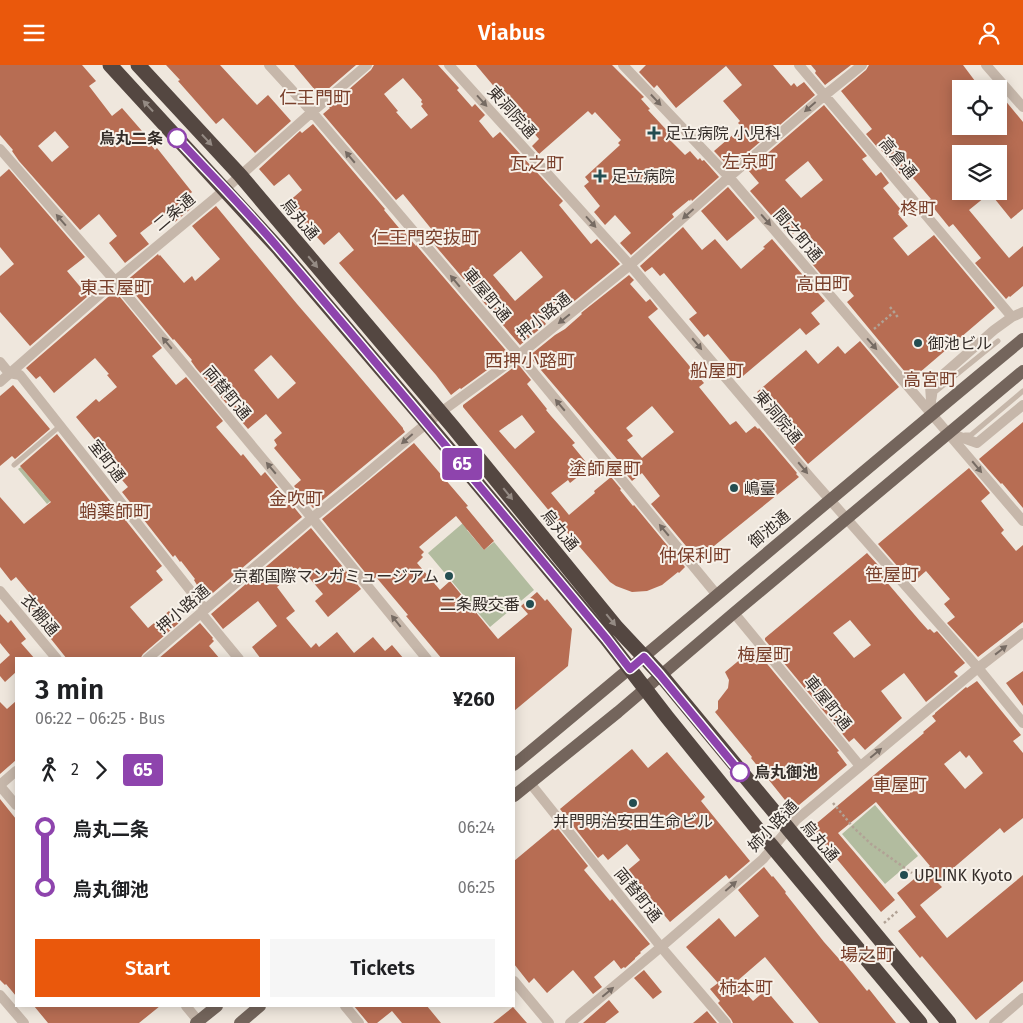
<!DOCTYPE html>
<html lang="en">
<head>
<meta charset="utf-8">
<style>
  body { margin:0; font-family:"Fira Sans","Noto Sans JP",sans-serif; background:#f6f6f6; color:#202124; height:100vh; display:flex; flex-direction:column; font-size:19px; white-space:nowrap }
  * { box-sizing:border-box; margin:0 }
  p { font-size:16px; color:#757577 }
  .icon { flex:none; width:28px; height:28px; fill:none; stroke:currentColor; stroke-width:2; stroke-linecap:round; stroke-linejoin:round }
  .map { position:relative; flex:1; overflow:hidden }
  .panel { position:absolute; left:15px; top:592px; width:500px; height:350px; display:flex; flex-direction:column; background:#fff; border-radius:0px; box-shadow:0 2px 12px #0003 }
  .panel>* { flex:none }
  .badge { padding:0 10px; border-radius:4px; font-size:18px; line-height:32px }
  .controls { position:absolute; left:952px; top:15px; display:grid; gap:10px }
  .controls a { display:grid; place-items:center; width:55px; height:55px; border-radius:0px; background:#fff; box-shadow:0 2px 12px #0003; font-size:25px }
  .map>.badge { position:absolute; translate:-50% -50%; box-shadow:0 0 0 2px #fff }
  .legs { display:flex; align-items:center; gap:8px; height:55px; padding:0 20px; font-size:16px }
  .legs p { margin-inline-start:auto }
  .overview { display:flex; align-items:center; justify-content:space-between; height:85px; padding:0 20px }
  h1 { font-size:28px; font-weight:600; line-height:38px }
  .button { display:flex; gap:10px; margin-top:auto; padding:10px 20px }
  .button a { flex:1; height:58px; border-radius:0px; background:#ea580c; color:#fff; font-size:20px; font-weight:600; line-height:58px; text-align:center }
  .button a+a { background:#f6f6f6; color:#202124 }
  ul { padding:0 20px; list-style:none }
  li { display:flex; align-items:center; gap:18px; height:60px; font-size:19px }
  li i { display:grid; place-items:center; width:8px; height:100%; margin:0 6px; background:currentColor }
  li i::after { content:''; width:12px; height:12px; margin:-6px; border:4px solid; border-radius:50%; background:#fff }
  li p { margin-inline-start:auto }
  li:first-child i { background:linear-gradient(#0000 50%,currentColor 0) }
  li:last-child i { background:linear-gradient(currentColor 50%,#0000 0) }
  header { display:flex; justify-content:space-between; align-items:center; height:65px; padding:0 20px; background:#ea580c; color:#fff; font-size:22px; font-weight:600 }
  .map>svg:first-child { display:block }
</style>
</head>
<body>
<header><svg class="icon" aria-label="menu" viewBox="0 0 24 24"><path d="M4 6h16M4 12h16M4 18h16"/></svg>Viabus<svg class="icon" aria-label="person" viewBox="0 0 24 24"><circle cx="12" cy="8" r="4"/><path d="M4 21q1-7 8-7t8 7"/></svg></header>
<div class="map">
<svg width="1023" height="958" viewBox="0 0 1023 958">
  <rect width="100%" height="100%" fill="#efe7dd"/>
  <path fill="#b2bc9f" d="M21 402 44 429 52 423 58 430 47 439 18 404Z
    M463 458 468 464 467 465 484 485 494 477 534 525 490 562 428 488Z
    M875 740 918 791 885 819 842 769Z"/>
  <path fill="#b76d53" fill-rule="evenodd" d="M0 0H82L96 16 89 21 112 51 122 43 142 66 141 67 155 85 157 83 192 127 187 132 194 141 175 157 167 147 140 168 149 179 125 198 109 178 117 171 99 149 80 165 19 96 12 86 13 85 0 70ZM55 66 69 82 52 97 38 81Z
    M166 0H220L257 40 268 30 291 56 255 88 223 53 216 59 178 16 180 15Z
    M294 0H356L320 31Z
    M374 0H438L459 23 457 25 472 42 475 39 485 50 479 56 493 73 500 67 563 136 559 140 591 179 597 174 620 199 572 238 568 232 542 254 546 259 520 280 427 171 433 166 403 129 396 135 323 49 330 43 329 42 371 5ZM403 13 422 35 421 37 423 39 421 41 428 50 411 64 396 47 398 46 384 29ZM521 186 543 212 515 236 493 210Z
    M476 0H612L644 32 641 34 650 44 648 45 673 72 670 75 685 90 690 86 698 95 700 93 702 96 704 95 719 112 692 136 691 134 690 136 689 135 672 149 674 152 631 190 620 178 631 168 615 150 605 160 594 147 600 141 584 121 589 117 585 112 620 80 618 78 621 75 595 47 592 50 588 46 539 89 532 81 539 74 512 43Z
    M646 0H773L791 21 794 18 797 22 804 17 815 30 739 95 738 94 729 102 714 86 742 62 738 58 740 56 723 36 742 20 726 1 676 43 657 20 654 23 639 7Z
    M811 0H851L825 20 815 8 816 6Z
    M869 0H963L981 24H961V61H999V28L1023 57V144L1011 154 990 128 969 145 1009 193 1023 181V221L1010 232 1009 231 1006 234 975 198 981 193 953 159 949 162 928 136 931 134 907 106 906 107 904 105 900 109 878 81 877 82 866 69 872 64 841 26 866 5ZM961 89H999V126H972L961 135Z
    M824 40 867 91 862 94 876 111 881 107 889 118 883 123 902 146 898 149 908 161 893 173 908 191 934 170 995 243 912 314 911 312 910 313 847 237 854 231 839 213 830 220 807 193 814 188 796 166 790 172 750 126 759 118 748 105ZM808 96 823 115 801 133 785 115Z
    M313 59 385 144 384 145 404 169 405 168 416 181V180L509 289 461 324 460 323 451 330 436 310 339 198 354 185 339 167 324 180 287 138 302 125 289 109 274 121 259 104 300 66 302 68Z
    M9 104 85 192 67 206 88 231 30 281 0 247V211L14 199 0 182V112Z
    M728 122 755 153 727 176 701 146Z
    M216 141 297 239 353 304 403 363V364L405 367 313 443 294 421 301 415 274 383 277 380 274 375 282 368 266 349 248 364 196 303 191 296 192 295 174 274 173 275 125 217 158 189 159 191 160 190 184 218 192 211 195 216 220 194 192 161ZM271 290 296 318 278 334 254 305Z
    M683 162 702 185 715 174 741 204 765 183 763 182 772 174 825 236 811 248 820 259 806 270 800 263 743 311 708 269 704 272 689 254 697 248 664 208 660 211 652 202 645 207 640 201Z
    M629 210 634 215 630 219 646 237 650 234 658 244 648 252 704 318 699 322 730 360 736 356 746 368 755 361 758 364 759 363 797 408 796 409 799 412 698 494 697 492 696 493 651 439 660 431 642 408 632 416 621 403 623 401 529 291 555 270 565 264 582 249 581 248ZM652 341 674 367 642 393 627 375 633 371 626 363Z
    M115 226 162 283 152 291 176 320 186 312 223 356 216 362 241 391 243 389 261 411 265 407 302 452 207 533 197 520 194 515 195 514 181 496 180 497 175 490 173 492 122 427 128 422 105 395 109 392 76 352 96 334 99 337 117 322 107 310 109 309 95 293 54 328 40 311 36 314 26 303Z
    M860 276 899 322 808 399 770 354 776 349 757 327 806 285 818 299 838 281 845 289Z
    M518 299 531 315 527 319 547 344 546 345 551 351 575 378 572 380 590 402 570 418 568 415 551 428 569 450 595 428 594 426 611 412 621 424 620 425 633 441 634 440 685 502 679 508 678 507 662 520 647 526 632 527 616 521 610 517 560 459 463 342V340ZM522 350 535 367 515 384 499 366Z
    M13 320 50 364 15 394 12 391 0 401V331Z
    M1023 357V443L1002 418 1001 419 979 394Z
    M57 369 162 501 156 506 163 515 130 542 148 563 169 546 179 558 143 589 140 594H67L47 569 49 568 31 547 29 548 21 538 31 530 16 512 11 516 0 502V432L24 459 51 437 20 401Z
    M414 378 468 441 466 442 494 476 484 485 456 451 419 482 424 487 421 490 423 492 417 498 440 525 450 516 498 574 528 549 521 541 537 527 545 536 547 534 572 564 568 601 514 646V594H442L406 551 408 550 376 512 372 516 322 454Z
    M969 403 990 428 981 436 1004 465 1001 468 1016 486 1023 480V557L978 592 947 558 955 552 944 539 950 534 926 506 918 513 906 498 899 503 878 479Z
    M311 463 361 524 328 552 315 536 323 529 300 502 277 522 295 546 286 553 311 583 316 578 319 582 337 567 354 588 373 572 385 586 392 580 404 594H261L252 582 277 561 258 536 223 564 211 549Z
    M867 488 889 512 885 515 919 555 928 565 930 564 934 568 937 566 965 598 954 607 958 611 926 637 904 608 881 626 902 653 865 685 854 673 849 677 765 575V573ZM850 555 871 580 854 593 833 568Z
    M0 549 8 558 11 555 26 574 21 578 35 594H16V607L5 617 0 611V599L10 590 0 578Z
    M200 558 213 573 212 574 214 576 209 581 220 594H158Z
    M754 583 839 686 837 687 847 700 793 745 751 693 752 692 715 647 718 644V636L728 623 729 615 725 607Z
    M1023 606V641L1006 618Z
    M977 616 1021 670 1013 676 1023 688V753L1004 768 1000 763 937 817 942 822 920 840 947 873 1023 810V916L976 955 922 891 920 893 898 866 916 852 897 828 930 801 876 737 838 768 895 835 881 847 811 763 924 668 923 667 936 656 932 651 935 649V648L966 622 967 623ZM960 686 966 693 969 690 983 708 965 724 944 699Z
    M16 636V695L0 709V637L7 644Z
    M632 684 648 703 667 687 705 732 701 736 750 796 729 814 726 810 670 857 627 806 640 795 627 779 608 795 603 789 598 793 560 744Z
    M0 734 16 754V931L6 919 5 920 0 915Z
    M556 761 588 801 584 805 610 836 612 834 650 879 640 887 641 888 635 893V894L625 903 624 902 621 904 614 895 594 912 602 922 593 929 573 905 547 928 534 913 529 918 514 899V796Z
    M764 802 772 812 773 811 786 827 785 828 824 877 840 895 841 894 867 926 869 924 896 958H819L765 892 736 917 753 936 766 925 794 958H733L731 954 718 938 720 936 710 924 718 918 686 882 719 853 735 872 759 851 738 825Z
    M644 905 662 927 653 934 634 913Z
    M609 935 619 947 605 958H583Z
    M34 941H160L139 958H48Z
    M354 941H427L441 958H402L392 946 377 958H368Z
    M513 942 527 958H493Z
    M707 946 717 958H693Z"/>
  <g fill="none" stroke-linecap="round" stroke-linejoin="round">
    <path stroke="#b1a295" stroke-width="2.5" stroke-dasharray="2.5 2.5" stroke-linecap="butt" d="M890 242 894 247
      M874 264 894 247 899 254
      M833 738 853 762 871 779 912 808
      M884 858 899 845"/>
    <path stroke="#c6b7aa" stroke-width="5" d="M934 334 935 327 998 276
      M965 370H971L1023 326
      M14 400 60 361"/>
    <path stroke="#c6b7aa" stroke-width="10" d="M269 0 312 47 519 290 717 530
      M449 0 630 200 809 411 978 603 1023 658
      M623 0 729 112 1023 456
      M799 0 1012 252
      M986 0 1023 42
      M0 84 115 216 312 453 427 594
      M0 297 9 308 20 310 205 544
      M0 317 115 216 215 133 312 47 367 0
      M932 349 930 321 994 265 1012 252 1023 247
      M949 368 977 378 1023 340
      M0 526 57 594
      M201 548 239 594
      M734 548 860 701
      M147 594 312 453 359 415 415 368 441 347 519 290 630 200 729 112 825 30 862 0
      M530 718 661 882 726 958
      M0 720 16 706
      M0 721 16 740
      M514 916 549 958
      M0 930 24 958
      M186 941 200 958
      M345 941 359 958
      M570 958 661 882 763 794 796 755 978 603 1023 568
      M994 958 1023 933"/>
    <path stroke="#74655c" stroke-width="12" d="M514 700C684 559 852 415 1023 274
      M514 731 618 647 734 548 1023 306
      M196 958 217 941
      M240 958 260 941"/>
    <path stroke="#544741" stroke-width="15" d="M110 0 278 183 427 358 606 573 667 652 755 761 920 958
      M138 0 240 110 453 362 617 563 661 610 949 958"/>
  </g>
  <defs><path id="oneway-solid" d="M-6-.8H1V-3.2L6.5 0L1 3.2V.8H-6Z" transform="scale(1.25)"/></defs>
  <g fill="#766b63">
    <use href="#oneway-solid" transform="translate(656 35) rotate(47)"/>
    <use href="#oneway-solid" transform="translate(482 36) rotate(48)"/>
    <use href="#oneway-solid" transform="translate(810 42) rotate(139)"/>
    <use href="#oneway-solid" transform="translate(350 92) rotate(-130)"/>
    <use href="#oneway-solid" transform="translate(688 149) rotate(138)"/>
    <use href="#oneway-solid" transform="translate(61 155) rotate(-131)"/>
    <use href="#oneway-solid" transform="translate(766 155) rotate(49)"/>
    <use href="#oneway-solid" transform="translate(591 157) rotate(48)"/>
    <use href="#oneway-solid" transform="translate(455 216) rotate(-130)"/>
    <use href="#oneway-solid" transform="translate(564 254) rotate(141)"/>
    <use href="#oneway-solid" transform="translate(167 278) rotate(-130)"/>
    <use href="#oneway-solid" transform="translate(697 279) rotate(50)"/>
    <use href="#oneway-solid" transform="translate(872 279) rotate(49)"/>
    <use href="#oneway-solid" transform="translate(560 340) rotate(-130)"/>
    <use href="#oneway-solid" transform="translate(407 374) rotate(139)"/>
    <use href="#oneway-solid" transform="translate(977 402) rotate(50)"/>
    <use href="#oneway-solid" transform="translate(271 403) rotate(-130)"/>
    <use href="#oneway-solid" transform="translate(803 403) rotate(50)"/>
    <use href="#oneway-solid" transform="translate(664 465) rotate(-130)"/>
    <use href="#oneway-solid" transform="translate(396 556) rotate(-129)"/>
    <use href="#oneway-solid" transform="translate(1001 585) rotate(-38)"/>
    <use href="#oneway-solid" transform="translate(876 688) rotate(-40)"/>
    <use href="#oneway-solid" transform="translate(731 821) rotate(-41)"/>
    <use href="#oneway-solid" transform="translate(608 927) rotate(-40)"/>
  </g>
  <g fill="#958b84">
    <use href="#oneway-solid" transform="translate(148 41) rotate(-133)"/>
    <use href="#oneway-solid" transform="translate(207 75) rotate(47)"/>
    <use href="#oneway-solid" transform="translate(313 197) rotate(50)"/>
    <use href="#oneway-solid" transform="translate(508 429) rotate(51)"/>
    <use href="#oneway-solid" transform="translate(611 555) rotate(51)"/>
  </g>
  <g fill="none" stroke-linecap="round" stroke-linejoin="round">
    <defs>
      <path id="line-1" d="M177 73C211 110 247 146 280 185 390 313 498 443 606 573L630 604 644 592 660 610 740 707"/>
    </defs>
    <use href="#line-1" stroke="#fff" stroke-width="11"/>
    <use href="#line-1" stroke="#8e44ad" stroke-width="8"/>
  </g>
  <g fill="#234d51" stroke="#f7f1e9" stroke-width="2">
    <path d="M651.5 60.5h5v5h5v5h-5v5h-5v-5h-5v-5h5z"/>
    <path d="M597.5 103.5h5v5h5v5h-5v5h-5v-5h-5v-5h5z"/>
    <circle cx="918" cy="278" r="5"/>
    <circle cx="734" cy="423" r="5"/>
    <circle cx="449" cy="511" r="5"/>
    <circle cx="530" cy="539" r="5"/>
    <circle cx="633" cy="738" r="5"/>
    <circle cx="904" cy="810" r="5"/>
  </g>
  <g fill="#fff" stroke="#8e44ad" stroke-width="2.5">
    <circle cx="177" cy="73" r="9"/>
    <circle cx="740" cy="707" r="9"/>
  </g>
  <g text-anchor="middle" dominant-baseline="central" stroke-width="4" stroke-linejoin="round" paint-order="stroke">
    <g font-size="16" fill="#342d29" stroke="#f7f1e9">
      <text transform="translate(512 47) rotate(48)">東洞院通</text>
      <text transform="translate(898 93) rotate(50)">高倉通</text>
      <text transform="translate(174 147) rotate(-40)">二条通</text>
      <text transform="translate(300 154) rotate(50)">烏丸通</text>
      <text transform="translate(798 170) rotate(49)">間之町通</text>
      <text transform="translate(487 230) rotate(50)">車屋町通</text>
      <text transform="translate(544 251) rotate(-39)">押小路通</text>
      <text transform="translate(227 328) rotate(50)">両替町通</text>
      <text transform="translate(778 352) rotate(50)">東洞院通</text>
      <text transform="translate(107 396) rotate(52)">室町通</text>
      <text transform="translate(769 464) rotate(-40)">御池通</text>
      <text transform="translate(560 465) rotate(51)">烏丸通</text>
      <text transform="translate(183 544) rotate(-41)">押小路通</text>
      <text transform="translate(40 550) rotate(50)">衣棚通</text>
      <text transform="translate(828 638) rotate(51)">車屋町通</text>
      <text transform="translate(773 761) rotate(-46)">姉小路通</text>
      <text transform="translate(820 776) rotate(50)">烏丸通</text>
      <text transform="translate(638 830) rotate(51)">両替町通</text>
    </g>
    <g font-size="16" fill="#342d29" stroke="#f7f1e9" text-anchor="start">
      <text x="665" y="68">足立病院 小児科</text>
      <text x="611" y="111">足立病院</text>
      <text x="928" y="278">御池ビル</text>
      <text x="744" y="423">嶋臺</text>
      <text x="439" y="511" text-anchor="end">京都国際マンガミュージアム</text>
      <text x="520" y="539" text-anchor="end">二条殿交番</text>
      <text x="633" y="756" text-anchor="middle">井門明治安田生命ビル</text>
      <text x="914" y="810">UPLINK Kyoto</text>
    </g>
    <g font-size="16" font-weight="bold" fill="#342d29" stroke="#f7f1e9" text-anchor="end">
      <text x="163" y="73">烏丸二条</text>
      <text x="754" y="707" text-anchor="start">烏丸御池</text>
    </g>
    <g font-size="18" fill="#79402c" stroke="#f7f1e9">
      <text x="315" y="33">仁王門町</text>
      <text x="749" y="97">左京町</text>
      <text x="537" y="99">瓦之町</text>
      <text x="918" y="144">柊町</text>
      <text x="425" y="173">仁王門突抜町</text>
      <text x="823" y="219">高田町</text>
      <text x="116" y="223">東玉屋町</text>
      <text x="530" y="296">西押小路町</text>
      <text x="717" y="306">船屋町</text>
      <text x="930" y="315">高宮町</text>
      <text x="605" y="404">塗師屋町</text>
      <text x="296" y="434">金吹町</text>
      <text x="115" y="447">蛸薬師町</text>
      <text x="695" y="491">仲保利町</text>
      <text x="892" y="510">笹屋町</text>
      <text x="764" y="590">梅屋町</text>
      <text x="900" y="720">車屋町</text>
      <text x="867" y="890">場之町</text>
      <text x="746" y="923">柿本町</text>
    </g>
  </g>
</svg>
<div class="controls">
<a><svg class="icon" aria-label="locate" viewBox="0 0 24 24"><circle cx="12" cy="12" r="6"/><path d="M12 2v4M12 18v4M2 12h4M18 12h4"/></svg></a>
<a><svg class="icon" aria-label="layers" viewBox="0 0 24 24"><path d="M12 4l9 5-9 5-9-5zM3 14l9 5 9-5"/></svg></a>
</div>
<b class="badge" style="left:462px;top:399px;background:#8e44ad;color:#fff">65</b>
<section class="panel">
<div class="overview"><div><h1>3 min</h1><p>06:22 – 06:25 · Bus</p></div><b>¥260</b></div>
<div class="legs"><svg class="icon" aria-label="walk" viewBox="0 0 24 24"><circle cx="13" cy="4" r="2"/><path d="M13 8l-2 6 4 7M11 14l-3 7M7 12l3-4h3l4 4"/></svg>2<svg class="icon" aria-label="forward" viewBox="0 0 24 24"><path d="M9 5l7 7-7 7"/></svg><b class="badge" style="background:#8e44ad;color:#fff">65</b></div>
<ul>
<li><i style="color:#8e44ad"></i><b>烏丸二条</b><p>06:24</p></li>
<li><i style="color:#8e44ad"></i><b>烏丸御池</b><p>06:25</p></li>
</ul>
<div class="button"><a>Start</a><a>Tickets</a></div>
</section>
</div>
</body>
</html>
